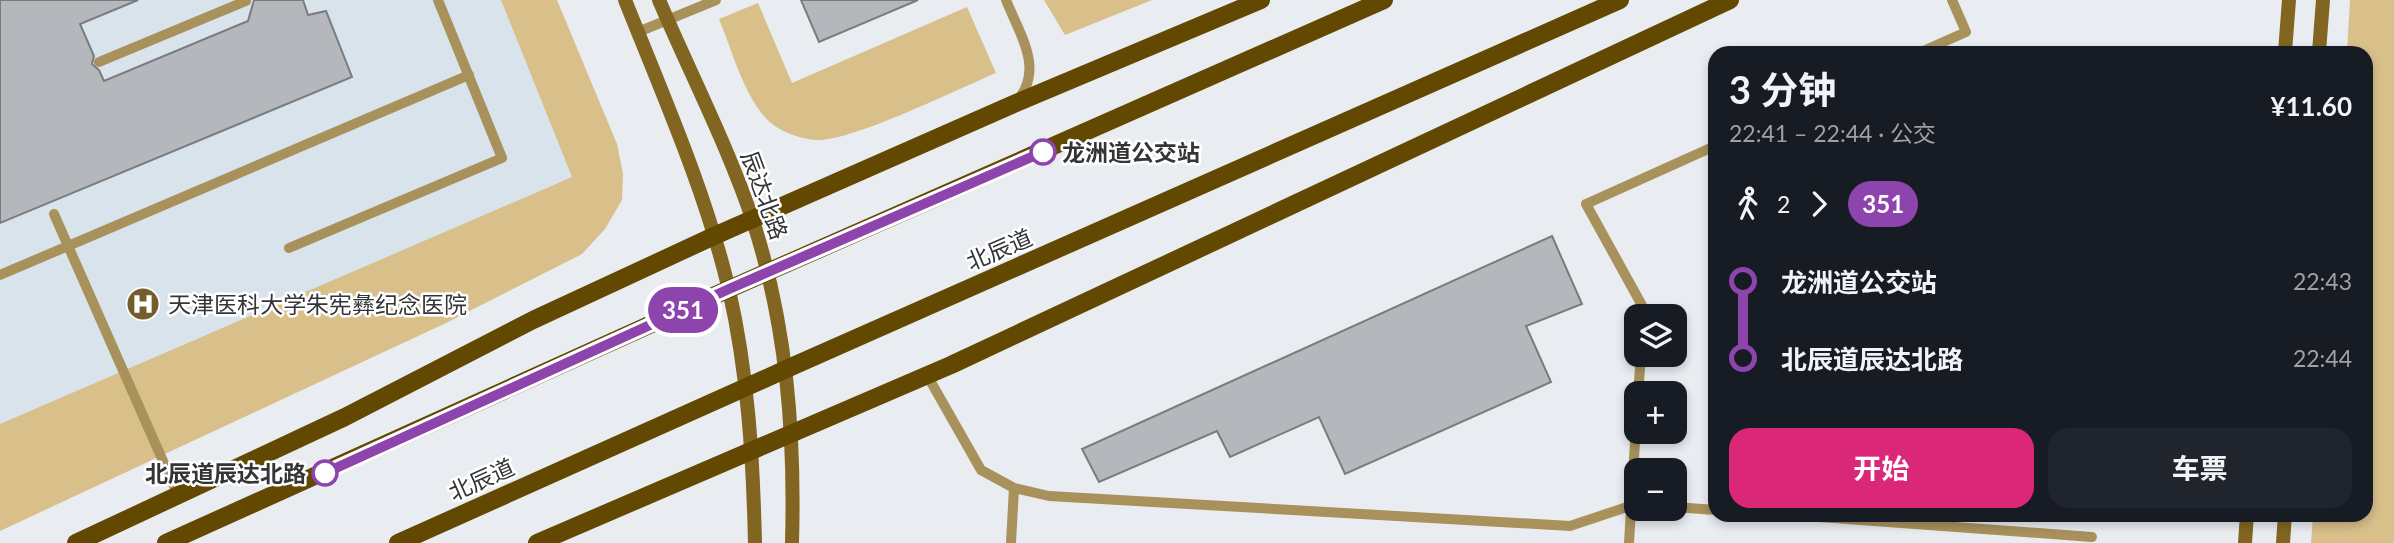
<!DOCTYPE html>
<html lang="zh">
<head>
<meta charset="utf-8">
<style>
  body { margin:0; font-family:Lato,"Noto Sans SC",sans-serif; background:#20242c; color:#f1f3f6; height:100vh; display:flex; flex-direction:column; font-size:26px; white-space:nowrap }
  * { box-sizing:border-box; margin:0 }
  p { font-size:23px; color:#9ea1a6 }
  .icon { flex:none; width:38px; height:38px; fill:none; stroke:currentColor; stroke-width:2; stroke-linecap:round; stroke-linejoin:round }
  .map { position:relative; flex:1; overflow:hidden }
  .sheet { position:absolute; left:1708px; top:46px; width:665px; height:476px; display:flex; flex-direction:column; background:#171b24; border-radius:21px; box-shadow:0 4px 10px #0003 }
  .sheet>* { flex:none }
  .badge { padding:0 14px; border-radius:23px; font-size:24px; line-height:46px }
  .buttons { position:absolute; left:1624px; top:304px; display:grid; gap:14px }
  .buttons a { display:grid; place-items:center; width:63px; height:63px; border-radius:14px; background:#171b24; box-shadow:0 4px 10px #0003; font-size:35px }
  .map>.badge { position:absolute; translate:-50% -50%; box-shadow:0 0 0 4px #fff }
  .legs { display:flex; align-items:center; gap:10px; height:77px; padding:0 21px; font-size:23px }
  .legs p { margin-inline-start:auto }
  .head { display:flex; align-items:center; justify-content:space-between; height:119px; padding:0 21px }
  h1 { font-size:38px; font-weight:700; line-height:52px }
  .button { display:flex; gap:14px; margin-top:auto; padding:14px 21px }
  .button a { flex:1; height:80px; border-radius:21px; background:#db2777; color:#fff; font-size:28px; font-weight:700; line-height:80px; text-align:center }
  .button a+a { background:#20242c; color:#f1f3f6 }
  ul { padding:0 21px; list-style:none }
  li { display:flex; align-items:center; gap:24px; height:77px; font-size:26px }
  li i { display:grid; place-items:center; width:10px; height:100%; margin:0 9px; background:currentColor }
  li i::after { content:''; width:18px; height:18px; margin:-9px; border:5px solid; border-radius:50%; background:#171b24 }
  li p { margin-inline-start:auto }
  li:first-child i { background:linear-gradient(#0000 50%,currentColor 0) }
  li:last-child i { background:linear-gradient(currentColor 50%,#0000 0) }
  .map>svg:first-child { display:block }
</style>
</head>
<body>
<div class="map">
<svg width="2394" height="543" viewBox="0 0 2394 543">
  <rect width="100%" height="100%" fill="#e9edf1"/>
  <path fill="#d8e3ec" d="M0 0H501L572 177 0 432Z"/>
  <path fill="#d9bf8a" d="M501 0H557L617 144 623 174 622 200 605 229 582 254 446 323 0 531V424L572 177Z
    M1044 0H1152L1065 35Z
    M2350 0H2394V543H2311L2313 515 2366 514V52H2347Z
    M758 3 792 83 967 7 996 73C958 89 851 142 816 140 799 139 775 130 764 116 742 90 732 50 719 19Z"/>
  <path fill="#b4b8bc" stroke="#787c7f" stroke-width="2" d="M0 0H138L80 24 94 56 92 64 99 70 104 81 248 21 254 0H303L308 15 326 11 352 77 0 223Z
    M801 0H918L819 42Z
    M1552 236 1582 304 1526 326 1551 382 1345 474 1319 417 1230 457 1217 431 1099 482 1082 449Z"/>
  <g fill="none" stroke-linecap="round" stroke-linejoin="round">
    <path stroke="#a9915c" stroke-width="10" d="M1006 0C1019 33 1045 69 1017 101
      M638 32 716 0
      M1921 52 1966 32 1952 0
      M99 62 246 1
      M54 214 178 495
      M289 248 502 158 438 0
      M0 275 469 75
      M1643 317 1644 309 1586 204 1715 146
      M927 375 981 470 1014 488 1049 496 1570 526 1636 504
      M1638 394 1641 355
      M1675 507 1715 510
      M1778 514 2092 537
      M1011 543 1014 488
      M1629 543 1636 425"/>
    <path stroke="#826520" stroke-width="14" d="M625 0C662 93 706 192 729 290 748 373 753 458 755 543
      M659 0C690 73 728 146 753 221 787 326 795 434 792 543
      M2285 52 2289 0
      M2319 52 2323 0
      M2245 543 2247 514
      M2283 543 2285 514"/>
    <path stroke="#624800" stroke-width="18" d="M76 543 345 417 533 320 714 236 1016 103 1261 0
      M166 543 729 289 1384 0
      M398 543C804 359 1213 182 1620 0
      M537 543 951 365 1730 0"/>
  </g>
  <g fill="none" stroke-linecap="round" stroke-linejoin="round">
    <defs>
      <path id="line-1" d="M325 473 729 289 1043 152"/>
    </defs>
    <use href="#line-1" stroke="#fff" stroke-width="16"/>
    <use href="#line-1" stroke="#8e44ad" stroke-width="10"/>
  </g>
  <defs>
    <symbol id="hospital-disc" viewBox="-11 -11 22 22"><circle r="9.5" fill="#735d2c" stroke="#fff"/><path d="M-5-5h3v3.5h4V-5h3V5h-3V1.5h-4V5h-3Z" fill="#fff"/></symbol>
  </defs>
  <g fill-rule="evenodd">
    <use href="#hospital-disc" x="124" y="285" width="38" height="38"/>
  </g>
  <g fill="#fff" stroke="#8e44ad" stroke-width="3.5">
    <circle cx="1043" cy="152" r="12"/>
    <circle cx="325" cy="473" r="12"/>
  </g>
  <g text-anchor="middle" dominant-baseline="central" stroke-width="5" stroke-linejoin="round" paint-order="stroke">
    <g font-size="23" font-weight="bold" fill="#333537" stroke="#fff" text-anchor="start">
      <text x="1062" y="152">龙洲道公交站</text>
      <text x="306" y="473" text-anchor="end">北辰道辰达北路</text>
    </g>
    <g font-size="23" fill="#333537" stroke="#fff">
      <text transform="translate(765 195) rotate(70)">辰达北路</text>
      <text transform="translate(999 249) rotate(-23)">北辰道</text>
      <text transform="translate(481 479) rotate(-24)">北辰道</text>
    </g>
    <g font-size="23" fill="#333537" stroke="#fff" text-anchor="start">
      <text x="168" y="304">天津医科大学朱宪彝纪念医院</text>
    </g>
  </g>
</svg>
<div class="buttons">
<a><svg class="icon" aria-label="layers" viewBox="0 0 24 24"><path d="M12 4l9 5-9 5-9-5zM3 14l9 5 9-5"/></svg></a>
<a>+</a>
<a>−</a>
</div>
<b class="badge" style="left:683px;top:310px;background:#8e44ad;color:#fff">351</b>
<section class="sheet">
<div class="head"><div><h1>3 分钟</h1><p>22:41 – 22:44 · 公交</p></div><b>¥11.60</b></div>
<div class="legs"><svg class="icon" aria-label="walk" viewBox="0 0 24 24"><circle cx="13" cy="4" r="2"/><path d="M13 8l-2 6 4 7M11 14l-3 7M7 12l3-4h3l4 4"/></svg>2<svg class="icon" aria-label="forward" viewBox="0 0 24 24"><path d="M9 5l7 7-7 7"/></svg><b class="badge" style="background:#8e44ad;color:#fff">351</b></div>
<ul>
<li><i style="color:#8e44ad"></i><b>龙洲道公交站</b><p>22:43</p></li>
<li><i style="color:#8e44ad"></i><b>北辰道辰达北路</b><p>22:44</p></li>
</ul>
<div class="button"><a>开始</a><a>车票</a></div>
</section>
</div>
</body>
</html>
